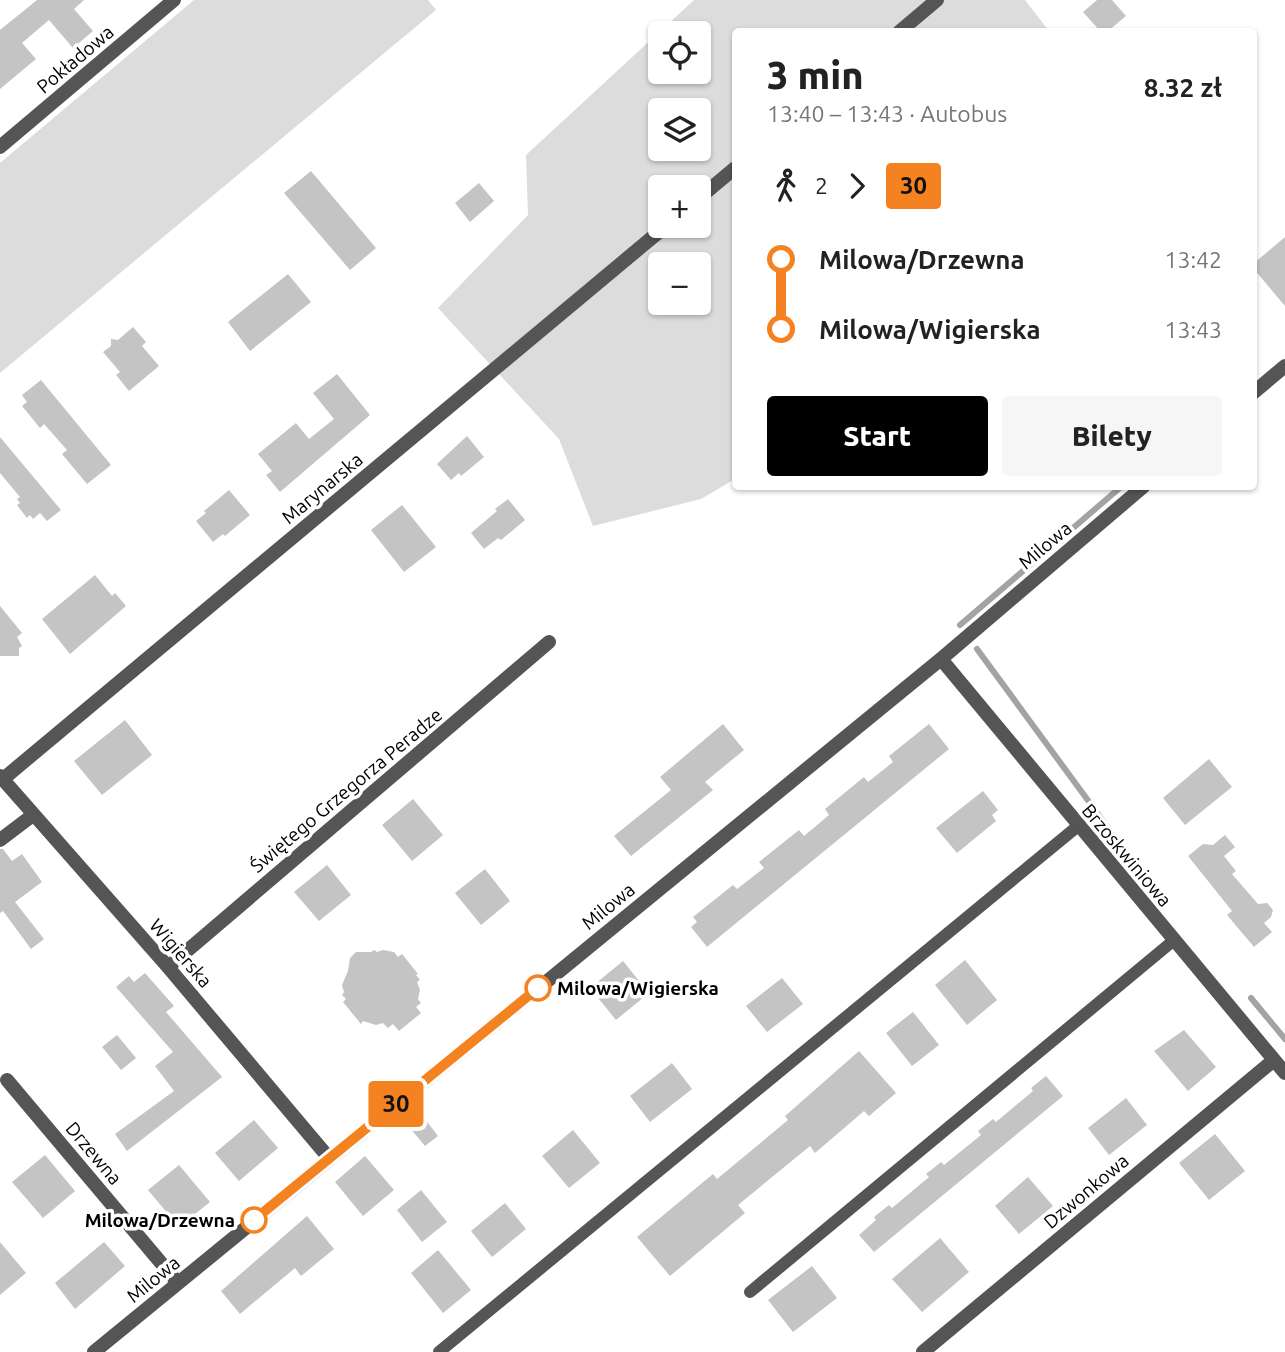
<!DOCTYPE html>
<html lang="pl">
<head>
<meta charset="utf-8">
<style>
  body { margin:0; font-family:Ubuntu,sans-serif; background:#f6f6f6; color:#222; height:100vh; display:flex; flex-direction:column; font-size:26px; white-space:nowrap }
  * { box-sizing:border-box; margin:0 }
  p { font-size:23px; color:#767676 }
  .icon { flex:none; width:38px; height:38px; fill:none; stroke:currentColor; stroke-width:2; stroke-linecap:round; stroke-linejoin:round }
  .map { position:relative; flex:1; overflow:hidden }
  .panel { position:absolute; left:732px; top:28px; width:525px; height:462px; display:flex; flex-direction:column; background:#fff; border-radius:7px; box-shadow:0 2px 5px #0004 }
  .panel>* { flex:none }
  .badge { padding:0 14px; border-radius:5px; font-size:24px; line-height:46px }
  .controls { position:absolute; left:648px; top:21px; display:grid; gap:14px }
  .controls a { display:grid; place-items:center; width:63px; height:63px; border-radius:7px; background:#fff; box-shadow:0 2px 5px #0004; font-size:35px }
  .map>.badge { position:absolute; translate:-50% -50%; box-shadow:0 0 0 4px #fff }
  .legs { display:flex; align-items:center; gap:10px; height:77px; padding:0 35px; font-size:23px }
  .legs p { margin-inline-start:auto }
  .overview { display:flex; align-items:center; justify-content:space-between; height:119px; padding:0 35px }
  h1 { font-size:38px; font-weight:800; line-height:52px }
  .button { display:flex; gap:14px; margin-top:auto; padding:14px 35px }
  .button a { flex:1; height:80px; border-radius:7px; background:#000; color:#fff; font-size:28px; font-weight:800; line-height:80px; text-align:center }
  .button a+a { background:#f6f6f6; color:#222 }
  ul { padding:0 35px; list-style:none }
  li { display:flex; align-items:center; gap:24px; height:70px; font-size:26px }
  li i { display:grid; place-items:center; width:10px; height:100%; margin:0 9px; background:currentColor }
  li i::after { content:''; width:18px; height:18px; margin:-9px; border:5px solid; border-radius:50%; background:#fff }
  li p { margin-inline-start:auto }
  li:first-child i { background:linear-gradient(#0000 50%,currentColor 0) }
  li:last-child i { background:linear-gradient(currentColor 50%,#0000 0) }
  .map>svg:first-child { display:block }
</style>
</head>
<body>
<div class="map">
<svg width="1285" height="1352" viewBox="0 0 1285 1352">
  <rect width="100%" height="100%" fill="#fff"/>
  <path fill="#dcdcdc" fill-rule="evenodd" d="M194 0H428L436 10 0 373V163Z
    M694 0H1025L1049 31 735 32V479L701 499 593 526 559 439 438 308 528 215 526 155ZM660 33H698V72H660ZM660 110H698V149H660ZM660 187H698V226H660ZM660 264H698V303H660Z"/>
  <g fill="none" stroke-linecap="round" stroke-linejoin="round">
    <path stroke="#a3a3a3" stroke-width="6" d="M960 625 1122 486
      M977 649 1117 840
      M1251 998 1285 1039"/>
  </g>
  <path fill="#c4c4c4" d="M37 0H84L74 9 93 31 73 48 49 20 22 43 36 59 0 89V30Z
    M1097 0H1112L1126 16 1107 32H1101L1083 12Z
    M311 171 376 248 350 270 284 193Z
    M479 183 494 201 470 222 455 203Z
    M1285 237V306L1253 268V264Z
    M288 274 311 302 250 351 228 322Z
    M133 327 146 342 142 346 159 366 129 391 116 375 120 372 103 352 111 346V339L118 340Z
    M337 374 370 415 280 492 266 475 272 471 258 454 296 423 309 439 334 419 313 393Z
    M41 380 111 465 87 484 62 454 67 450 44 424 40 428 22 406 27 402 22 395Z
    M467 436 484 457 461 476 459 473 451 480 437 464Z
    M0 437 61 510 47 521 40 513 33 519 30 515 27 518 17 505 20 503 17 499 20 497 0 473Z
    M229 490 250 515 225 536 223 534 213 542 196 521 206 513 204 511Z
    M508 499 525 520 501 540 498 538 484 549 471 533 497 511 495 509Z
    M402 505 436 547 404 572 371 530Z
    M95 575 112 596 115 593 126 606 70 654 42 619Z
    M0 606 22 633 17 637 22 646 19 648V656H0Z
    M125 720 152 755 102 795 74 761Z
    M723 724 744 750 705 782 713 790 631 856 614 836 671 790 660 777Z
    M929 724 949 749 707 947 691 927 697 922 693 917 733 885 737 889 764 868 759 862 799 830 804 836 829 815 825 809 864 777 868 782 893 762 889 756Z
    M1209 759 1232 787 1185 825 1163 798Z
    M983 791 998 810 992 815 996 821 957 853 936 828Z
    M413 799 443 835 412 861 382 825Z
    M1225 835 1235 847 1224 856 1236 871 1232 874 1258 904 1267 903 1273 910 1271 917 1264 923 1272 932 1254 947 1227 915 1232 911 1188 856 1203 844 1213 845Z
    M0 849H3L12 861 22 854 42 882 15 902 44 939 31 949 3 911 0 913Z
    M327 865 351 895 319 921 294 892Z
    M485 869 510 901 481 925 455 893Z
    M374 950 377 952 383 950 394 952 398 957 402 954 418 974 416 975 420 980 417 982 420 990 418 999 421 1003 416 1007 421 1013 399 1031 393 1024 388 1028 383 1023 376 1025 363 1021 361 1024 343 1002 346 999 342 995 344 992 342 985 348 971 350 958 356 952H371Z
    M965 960 997 1000 967 1025 935 985Z
    M623 961 649 993 616 1020 590 988Z
    M145 973 174 1006 166 1012 222 1077 127 1151 115 1134 174 1091 155 1066 173 1052 116 987 129 976 134 982Z
    M782 978 803 1004 767 1032 746 1006Z
    M913 1012 939 1045 912 1066 886 1033Z
    M1184 1030 1216 1067 1188 1091 1154 1051Z
    M117 1035 136 1058 121 1070 102 1047Z
    M859 1051 896 1093 869 1116 864 1111 815 1153 810 1146 738 1205 745 1213 670 1276 637 1237 713 1174 717 1179 788 1120 785 1116Z
    M672 1063 692 1089 650 1122 630 1096Z
    M1046 1076 1063 1096 874 1252 859 1235 876 1220 874 1217 889 1205 892 1208 929 1177 926 1174 941 1162 944 1165 981 1135 978 1131 993 1119 996 1122 1033 1091 1031 1088Z
    M1126 1098 1147 1125 1109 1155 1088 1128Z
    M418 1110 438 1136 425 1146 404 1121Z
    M254 1120 278 1148 239 1181 215 1153Z
    M573 1130 600 1163 569 1188 542 1156Z
    M1215 1134 1245 1171 1209 1200 1179 1163Z
    M45 1155 75 1191 43 1218 12 1182Z
    M365 1156 394 1190 363 1216 335 1182Z
    M179 1165 210 1202 179 1227 148 1190Z
    M1028 1177 1053 1206 1019 1234 995 1206Z
    M421 1190 447 1222 422 1242 397 1210Z
    M505 1203 526 1229 492 1257 471 1231Z
    M307 1216 334 1249 301 1276 295 1268 240 1314 221 1291Z
    M940 1238 969 1272 922 1312 892 1279Z
    M0 1242 26 1273 0 1295Z
    M104 1242 125 1266 75 1309 55 1283Z
    M438 1250 471 1290 443 1313 411 1273Z
    M812 1266 837 1298 793 1332 768 1300Z"/>
  <g fill="none" stroke-linecap="round" stroke-linejoin="round">
    <path stroke="#555" stroke-width="12" d="M750 1292 1173 941
      M439 1352 1078 826"/>
    <path stroke="#555" stroke-width="14" d="M899 32 937 0
      M0 147 174 0
      M698 199 735 168
      M1253 393 1285 366
      M941 659 1285 1073
      M0 776 168 967 329 1158
      M3 779 666 226
      M0 840 33 815
      M168 967 549 642
      M7 1080 178 1283
      M94 1352 941 659 1144 486
      M923 1352 1274 1060"/>
  </g>
  <g fill="none" stroke-linecap="round" stroke-linejoin="round">
    <defs>
      <path id="line-1" d="M254 1220 538 988"/>
    </defs>
    <use href="#line-1" stroke="#fff" stroke-width="16"/>
    <use href="#line-1" stroke="#f58220" stroke-width="10"/>
  </g>
  <g fill="#fff" stroke="#f58220" stroke-width="3.5">
    <circle cx="538" cy="988" r="12"/>
    <circle cx="254" cy="1220" r="12"/>
  </g>
  <g text-anchor="middle" dominant-baseline="central" stroke-width="7" stroke-linejoin="round" paint-order="stroke">
    <g font-size="19" fill="#000" stroke="#fff">
      <text transform="translate(75 59) rotate(-40)">Pokładowa</text>
      <text transform="translate(322 488) rotate(-40)">Marynarska</text>
      <text transform="translate(1045 545) rotate(-40)">Milowa</text>
      <text transform="translate(346 790) rotate(-40)">Świętego Grzegorza Peradze</text>
      <text transform="translate(1127 855) rotate(50)">Brzoskwiniowa</text>
      <text transform="translate(608 906) rotate(-39)">Milowa</text>
      <text transform="translate(181 953) rotate(49)">Wigierska</text>
      <text transform="translate(94 1153) rotate(50)">Drzewna</text>
      <text transform="translate(1086 1191) rotate(-40)">Dzwonkowa</text>
      <text transform="translate(153 1279) rotate(-39)">Milowa</text>
    </g>
    <g font-size="19" font-weight="bold" fill="#000" stroke="#fff" text-anchor="start">
      <text x="557" y="988">Milowa/Wigierska</text>
      <text x="235" y="1220" text-anchor="end">Milowa/Drzewna</text>
    </g>
  </g>
</svg>
<div class="controls">
<a><svg class="icon" aria-label="locate" viewBox="0 0 24 24"><circle cx="12" cy="12" r="6"/><path d="M12 2v4M12 18v4M2 12h4M18 12h4"/></svg></a>
<a><svg class="icon" aria-label="layers" viewBox="0 0 24 24"><path d="M12 4l9 5-9 5-9-5zM3 14l9 5 9-5"/></svg></a>
<a>+</a>
<a>−</a>
</div>
<b class="badge" style="left:396px;top:1104px;background:#f58220;color:#111">30</b>
<section class="panel">
<div class="overview"><div><h1>3 min</h1><p>13:40 – 13:43 · Autobus</p></div><b>8.32 zł</b></div>
<div class="legs"><svg class="icon" aria-label="walk" viewBox="0 0 24 24"><circle cx="13" cy="4" r="2"/><path d="M13 8l-2 6 4 7M11 14l-3 7M7 12l3-4h3l4 4"/></svg>2<svg class="icon" aria-label="forward" viewBox="0 0 24 24"><path d="M9 5l7 7-7 7"/></svg><b class="badge" style="background:#f58220;color:#111">30</b></div>
<ul>
<li><i style="color:#f58220"></i><b>Milowa/Drzewna</b><p>13:42</p></li>
<li><i style="color:#f58220"></i><b>Milowa/Wigierska</b><p>13:43</p></li>
</ul>
<div class="button"><a>Start</a><a>Bilety</a></div>
</section>
</div>
</body>
</html>
